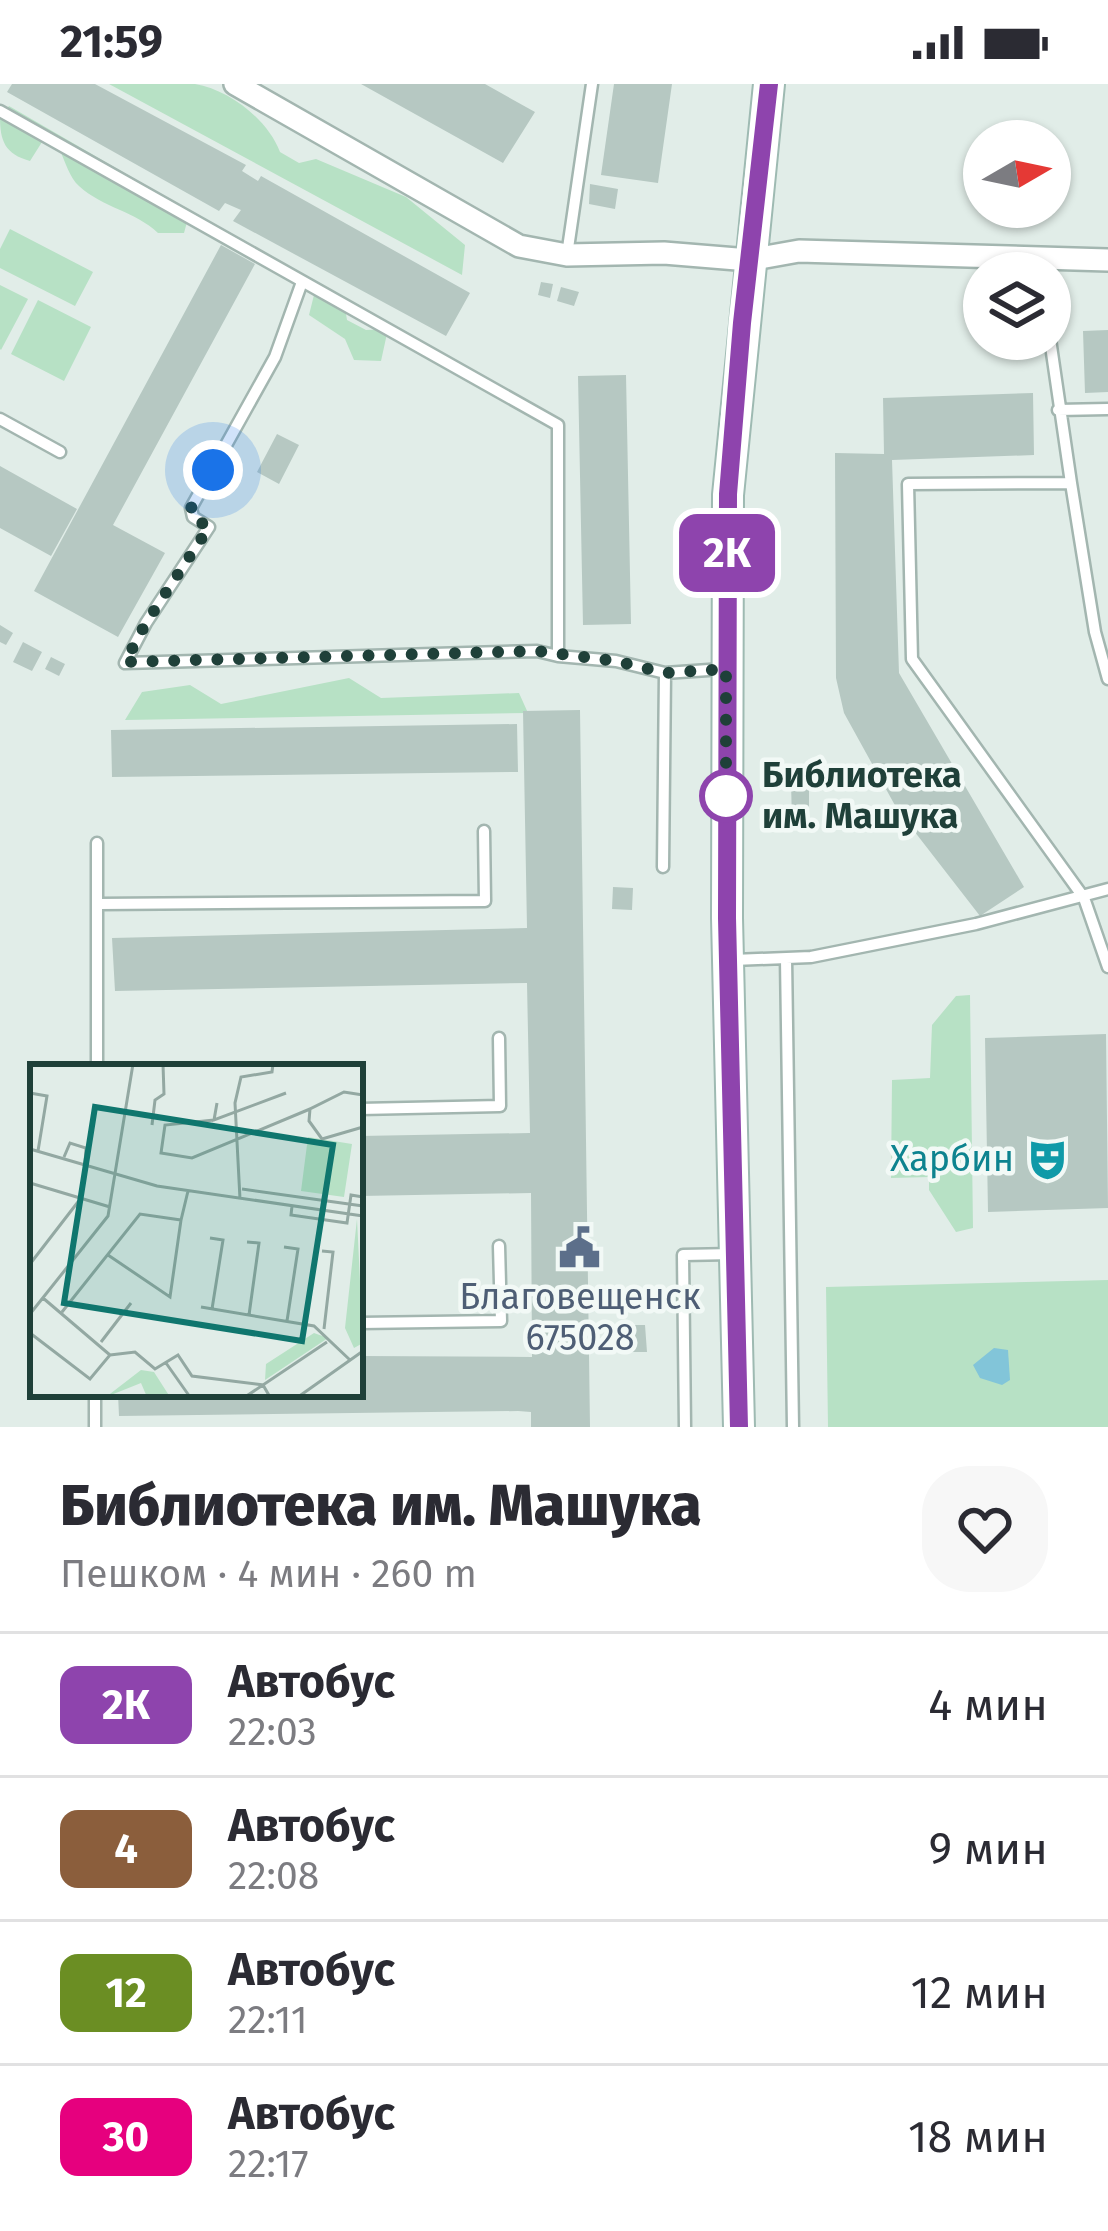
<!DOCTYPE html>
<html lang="ru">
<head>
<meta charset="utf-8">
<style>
  body { margin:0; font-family:"Fira Sans",sans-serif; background:#f7f7f7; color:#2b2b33; height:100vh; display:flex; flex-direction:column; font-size:45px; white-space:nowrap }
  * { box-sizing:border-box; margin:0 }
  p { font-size:39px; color:#7c7c81 }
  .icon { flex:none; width:66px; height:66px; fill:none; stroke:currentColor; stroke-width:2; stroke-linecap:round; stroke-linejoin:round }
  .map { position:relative; height:1343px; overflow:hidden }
  .details { display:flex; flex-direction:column; background:#fff; flex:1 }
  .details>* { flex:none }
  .badge { padding:0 24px; border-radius:18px; font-size:42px; line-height:78px }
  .needle { width:78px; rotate:81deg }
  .tools { position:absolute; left:963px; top:36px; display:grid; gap:24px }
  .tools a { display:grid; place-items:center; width:108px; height:108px; border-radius:50%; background:#fff; box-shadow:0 3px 9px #0004; font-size:60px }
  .you { position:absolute; width:60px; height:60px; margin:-30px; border:9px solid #fff; border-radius:50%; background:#1a73e8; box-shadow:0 0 0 18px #1a73e833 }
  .map>.badge { position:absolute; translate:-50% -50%; box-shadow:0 0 0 6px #fff }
  .round { display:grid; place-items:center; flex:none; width:126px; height:126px; border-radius:48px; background:#f7f7f7 }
  .overview { display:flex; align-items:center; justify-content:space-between; height:204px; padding:0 60px }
  h1 { font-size:57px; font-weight:800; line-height:90px }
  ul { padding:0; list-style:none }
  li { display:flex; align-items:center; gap:36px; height:144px; padding:0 60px; border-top:3px solid #e1e1e2 }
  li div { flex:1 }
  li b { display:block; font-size:45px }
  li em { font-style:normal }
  li .badge { min-width:132px; font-weight:700; text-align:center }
  .status { display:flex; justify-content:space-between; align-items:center; height:84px; padding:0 60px; background:#fff; direction:ltr }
  .status svg { height:33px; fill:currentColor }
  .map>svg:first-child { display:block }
</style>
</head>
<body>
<div class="status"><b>21:59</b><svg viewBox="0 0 49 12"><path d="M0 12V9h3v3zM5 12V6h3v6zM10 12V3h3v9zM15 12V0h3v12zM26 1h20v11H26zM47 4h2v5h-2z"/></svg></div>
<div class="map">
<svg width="1108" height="1343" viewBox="0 0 1108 1343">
  <rect width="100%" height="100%" fill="#e1ede8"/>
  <path fill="#b7e1c5" d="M109 0C136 0 167 0 195 0 230 6 268 36 280 68L299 79 316 75 406 113 465 161 462 191Z
    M9 22 190 127 184 149H158C135 127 103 124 79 102 70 94 65 78 60 66L42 58 30 77C5 70 0 57 0 33Z
    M10 145 93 188 75 222 0 184V165Z
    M0 201 28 215 1 266 0 265Z
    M314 211 344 218 347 236 366 246 388 245 381 277 354 276 345 255 309 231Z
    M38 216 91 243 64 297 11 270Z
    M349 594 381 614 519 609 528 629 125 636 142 608 190 601 221 620Z
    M970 911 973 1144 956 1148 929 1106V1093L891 1094 892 996 930 994 932 941 956 912Z
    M1108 1196V1343H828L826 1203Z"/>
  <path fill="#82c5d9" d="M994 1264 1008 1266 1010 1296 1002 1301 980 1294 973 1281Z"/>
  <path fill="#b6c8c2" d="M12 0H95L246 81 242 87 258 97 261 92 470 209 446 252 233 137 241 126 225 119 219 127 7 8Z
    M361 0H485L535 28 503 79Z
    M614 0H672L658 99 601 91Z
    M590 100 618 105 615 125 589 120Z
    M221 161 255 180 113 441 165 469 118 553 34 507Z
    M541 198 553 200 550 214 538 211Z
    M561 203 579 208 574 222 557 217Z
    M1108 246V308L1085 309 1083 247Z
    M626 291 631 540 583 541 578 292Z
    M1033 309 1034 371 892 376 899 589 1024 803 980 832 897 725 844 629 836 594 835 369 884 370 883 314Z
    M277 350 299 361 279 400 257 388Z
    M0 382 77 425 51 472 0 444Z
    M0 541 13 549 6 561 0 558Z
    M23 558 42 568 32 587 13 578Z
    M51 573 65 580 59 592 45 585Z
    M580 626 590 1343H531V1328L518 1327 119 1332 118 1310H360V1272L532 1273 531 1109 360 1112V1052L530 1049 527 899 115 907 112 854 527 844 523 627Z
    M517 640 518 688 112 693 111 646Z
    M809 697V737H792L791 698Z
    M613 803 633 804 632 826 612 825Z
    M1106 950 1108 1124 988 1128 985 954Z
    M626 1241H645L647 1268H628Z"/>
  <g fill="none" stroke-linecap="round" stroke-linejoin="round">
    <defs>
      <path id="lane" d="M0 27 558 341V572L616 577 665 589 723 585
        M567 171 592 0
        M302 198 275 273 191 424 193 433 209 443 146 539 125 579 537 567 558 572
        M1050 255 1071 399
        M1058 326 1108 325
        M0 335 60 368
        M1108 595 1095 548 1071 399 908 400 912 575 1084 814 1108 883
        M97 759V983
        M663 783 665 589
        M99 820 485 817 484 747
        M786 875 793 1343
        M733 876 811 873 976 840 1108 805
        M360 1025 500 1022 499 954
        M360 1239 501 1237 499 1162
        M95 1343V1310
        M685 1343 683 1171 733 1170"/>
      <path id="street" d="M235 0 519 162 567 171 664 169 749 176 799 167 1108 176"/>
      <path id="secondary" d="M739 1343 727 834 728 411 769 0"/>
    </defs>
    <use href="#lane" stroke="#a3b6b0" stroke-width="15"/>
    <use href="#street" stroke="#a3b6b0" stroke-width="26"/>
    <use href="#secondary" stroke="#9ebab2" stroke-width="34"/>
    <use href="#lane" stroke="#fff" stroke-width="10"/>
    <use href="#street" stroke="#fff" stroke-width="21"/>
    <use href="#secondary" stroke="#fff" stroke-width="30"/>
  </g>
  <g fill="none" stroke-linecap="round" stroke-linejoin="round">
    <defs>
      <path id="line" d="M739 1343 727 834 728 410 742 239 769 0"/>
    </defs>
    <use href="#line" stroke="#fff" stroke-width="27"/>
    <use href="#line" stroke="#8e44ad" stroke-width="18"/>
    <path stroke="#1f4039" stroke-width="12" stroke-dasharray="0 21.6" d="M213 386 191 424 193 434 209 443 146 539 125 578 537 567 616 577 665 589 726 585V712"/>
  </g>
  <defs>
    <symbol id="theatre-bare" viewBox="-9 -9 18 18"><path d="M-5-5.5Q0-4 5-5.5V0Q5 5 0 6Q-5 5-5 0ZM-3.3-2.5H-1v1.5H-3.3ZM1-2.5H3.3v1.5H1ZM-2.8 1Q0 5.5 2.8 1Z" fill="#0f9aa8" stroke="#f2f9f6" stroke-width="2.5" paint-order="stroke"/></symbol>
    <symbol id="civic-bare" viewBox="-9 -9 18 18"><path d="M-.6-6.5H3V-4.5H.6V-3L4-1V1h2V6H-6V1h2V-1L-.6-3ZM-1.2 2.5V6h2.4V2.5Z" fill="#5c6f8a" stroke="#f2f9f6" stroke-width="2.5" paint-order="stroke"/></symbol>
  </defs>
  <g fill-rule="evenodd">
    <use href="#theatre-bare" x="1018" y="1046" width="59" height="59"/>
    <use href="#civic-bare" x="550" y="1134" width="59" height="59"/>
  </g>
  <circle fill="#fff" stroke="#8e44ad" stroke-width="6" cx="726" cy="712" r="24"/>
  <g text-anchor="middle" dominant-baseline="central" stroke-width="9" stroke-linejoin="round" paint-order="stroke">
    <g font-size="36" font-weight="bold" fill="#1f4039" stroke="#f2f9f6" text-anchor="start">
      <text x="762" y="691">Библиотека<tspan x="762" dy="41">им. Машука</tspan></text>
    </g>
    <g font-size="36" fill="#0d838f" stroke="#f2f9f6" text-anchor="end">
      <text x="1014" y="1075">Харбин</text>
    </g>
    <g font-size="36" fill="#4e5e75" stroke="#f2f9f6">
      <text x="580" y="1213">Благовещенск<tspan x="580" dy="41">675028</tspan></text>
    </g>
  </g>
  <g transform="translate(30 980)">
    <rect width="333" height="333" fill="#e1ede8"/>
    <path d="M278 73 322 80 314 133 271 127ZM327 155 333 279 324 284 315 264ZM284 269 298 274 235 316 236 300ZM111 306 124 308 140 333H117L111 319 76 333Z" fill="#b7e1c5"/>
    <path fill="none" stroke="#93a8a2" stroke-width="3" d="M0 29 17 32 8 87M333 31 314 28 280 45 279 57 292 75 333 63M187 39 184 56 256 29M184 56 135 61 131 89 162 94 280 45M122 61 125 36 134 30 133 0M0 85 127 122 333 152M34 93 40 79 56 84 55 99M0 119 80 143M212 125 333 142M210 135 205 39 211 13 242 8 243 0M262 142 261 151 317 159 321 131 333 133M180 174 193 176 182 245M217 178 229 179 219 251M254 183 268 185 257 257M292 187 303 188 294 265M78 191 140 233 151 156M0 200 51 134M171 243 284 262 320 296M32 248 110 150 151 156 158 127M0 250 78 152 103 0M0 269 60 315 80 291 13 234M71 278 101 239M80 291 105 288 125 305 148 291 162 312 233 321 240 333M136 299 160 333M215 333 297 278M268 333 333 287"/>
    <path fill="#0f766e" fill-opacity="0.15" stroke="#0f766e" stroke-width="6" d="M65 43 303 81 272 277 34 239Z"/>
    <rect width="333" height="333" fill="none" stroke="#1f4039" stroke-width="6"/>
  </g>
</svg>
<div class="tools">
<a><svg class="needle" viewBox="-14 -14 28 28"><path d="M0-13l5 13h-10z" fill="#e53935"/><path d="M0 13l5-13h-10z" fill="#7c7c81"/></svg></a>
<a><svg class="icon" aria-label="layers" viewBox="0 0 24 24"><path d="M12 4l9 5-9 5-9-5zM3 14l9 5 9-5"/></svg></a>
</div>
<div class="you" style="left:213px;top:386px"></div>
<b class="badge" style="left:727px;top:469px;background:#8e44ad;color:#fff">2К</b>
</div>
<section class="details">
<div class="overview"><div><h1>Библиотека им. Машука</h1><p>Пешком · 4 мин · 260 m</p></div><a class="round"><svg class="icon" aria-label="heart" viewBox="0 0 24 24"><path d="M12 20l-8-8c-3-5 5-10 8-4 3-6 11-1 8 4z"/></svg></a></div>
<ul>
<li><span class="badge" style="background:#8e44ad;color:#fff">2К</span><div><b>Автобус</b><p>22:03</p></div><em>4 мин</em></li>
<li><span class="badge" style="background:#8b5e3c;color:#fff">4</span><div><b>Автобус</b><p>22:08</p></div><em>9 мин</em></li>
<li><span class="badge" style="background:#6b8e23;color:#fff">12</span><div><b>Автобус</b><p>22:11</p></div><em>12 мин</em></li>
<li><span class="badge" style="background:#e6007e;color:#fff">30</span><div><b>Автобус</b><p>22:17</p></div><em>18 мин</em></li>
</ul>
</section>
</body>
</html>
